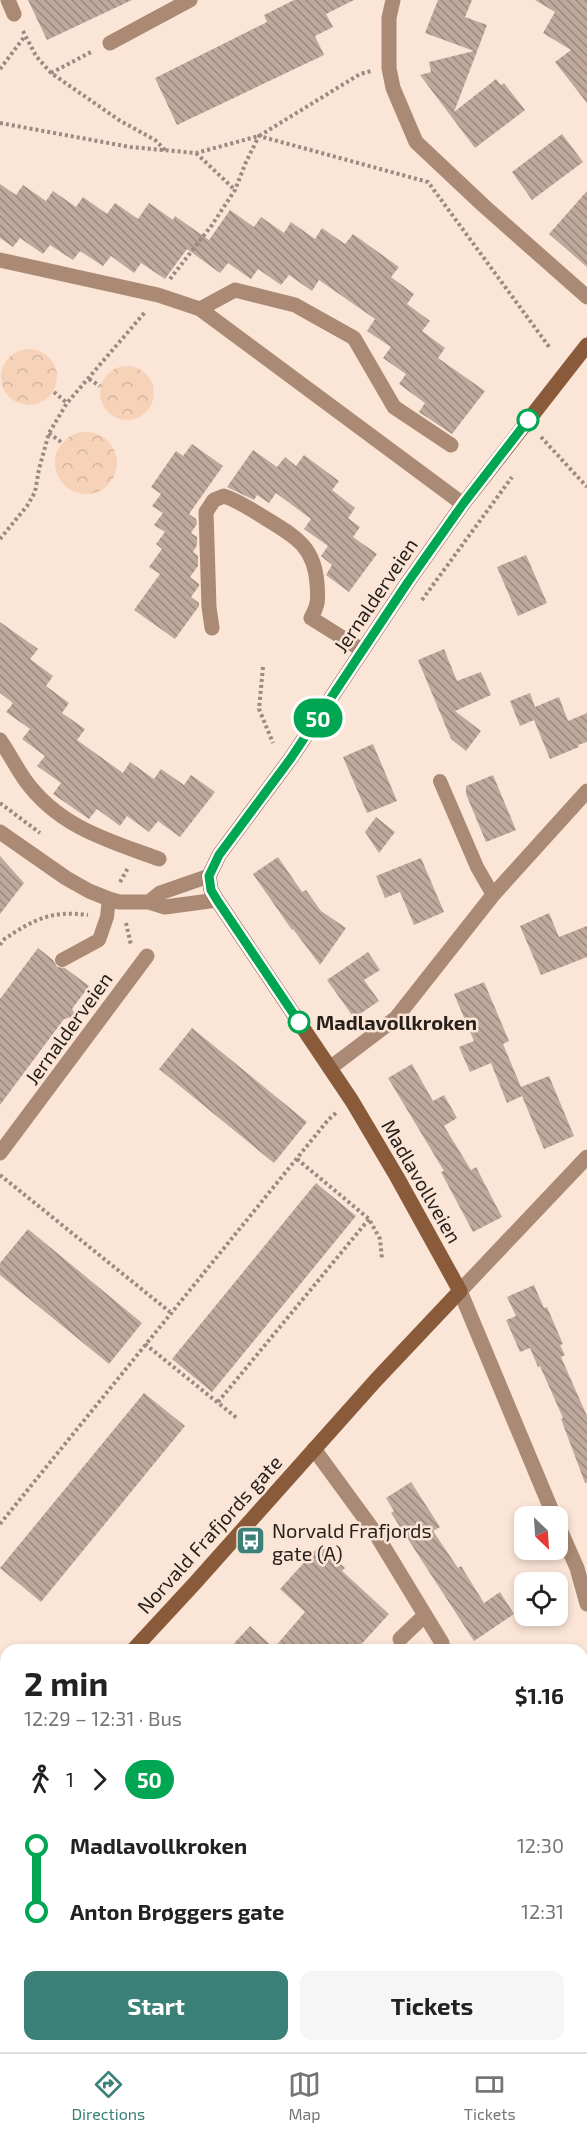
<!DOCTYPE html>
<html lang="en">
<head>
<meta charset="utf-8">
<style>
  body { margin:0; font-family:"Exo 2",sans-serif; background:#f6f6f6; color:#222; height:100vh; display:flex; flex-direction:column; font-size:22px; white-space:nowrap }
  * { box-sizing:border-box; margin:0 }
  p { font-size:20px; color:#767676 }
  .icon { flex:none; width:33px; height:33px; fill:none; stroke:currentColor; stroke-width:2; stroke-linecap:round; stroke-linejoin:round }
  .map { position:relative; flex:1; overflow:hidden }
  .drawer { position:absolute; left:0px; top:1644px; width:588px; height:408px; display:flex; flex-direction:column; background:#fff; border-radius:18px 18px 0 0; box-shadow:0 3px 9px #0003 }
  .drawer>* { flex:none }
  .badge { padding:0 12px; border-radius:20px; font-size:21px; line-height:39px }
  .needle { width:39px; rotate:155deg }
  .tools { position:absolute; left:514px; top:1506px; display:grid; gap:12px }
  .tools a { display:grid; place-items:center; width:54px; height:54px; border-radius:12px; background:#fff; box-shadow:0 3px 9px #0003; font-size:30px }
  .map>.badge { position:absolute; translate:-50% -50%; box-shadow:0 0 0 3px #fff }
  .legs { display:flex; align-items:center; gap:9px; height:66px; padding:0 24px; font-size:20px }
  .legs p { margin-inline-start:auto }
  .headline { display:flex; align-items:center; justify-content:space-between; height:102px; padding:0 24px }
  h1 { font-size:33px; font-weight:700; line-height:45px }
  .cta { display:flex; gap:12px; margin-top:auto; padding:12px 24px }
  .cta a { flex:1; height:69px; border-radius:12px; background:#3b8178; color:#fff; font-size:24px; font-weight:700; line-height:69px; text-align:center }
  .cta a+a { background:#f6f6f6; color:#222 }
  ul { padding:0 24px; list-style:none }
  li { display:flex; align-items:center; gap:21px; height:66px; font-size:22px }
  li i { display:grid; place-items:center; width:9px; height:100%; margin:0 8px; background:currentColor }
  li i::after { content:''; width:15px; height:15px; margin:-8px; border:4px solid; border-radius:50%; background:#fff }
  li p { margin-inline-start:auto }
  li:first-child i { background:linear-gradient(#0000 50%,currentColor 0) }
  li:last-child i { background:linear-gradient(currentColor 50%,#0000 0) }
  .dock { display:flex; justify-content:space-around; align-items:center; height:84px; border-top:2px solid #e0e0e0; background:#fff; font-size:16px; color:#767676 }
  .dock a { display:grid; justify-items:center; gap:3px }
  .dock .active { color:#3b8178 }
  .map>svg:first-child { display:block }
</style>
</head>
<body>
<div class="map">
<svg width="587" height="2052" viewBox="0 0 587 2052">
  <defs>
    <pattern id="park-crowns" width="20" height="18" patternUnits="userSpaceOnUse" patternTransform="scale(1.5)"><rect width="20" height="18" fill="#f6d2b9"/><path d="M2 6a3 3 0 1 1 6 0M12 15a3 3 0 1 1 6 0" fill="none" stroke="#d3b49e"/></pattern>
    <pattern id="building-back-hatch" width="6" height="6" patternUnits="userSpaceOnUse" patternTransform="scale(1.5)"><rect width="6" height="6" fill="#bea99c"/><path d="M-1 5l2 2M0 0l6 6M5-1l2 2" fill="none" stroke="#9a897e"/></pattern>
  </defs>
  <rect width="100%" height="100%" fill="#fbe5d7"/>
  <path fill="url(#park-crowns)" d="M1 377a28 28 0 1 1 56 0a28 28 0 1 1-56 0Z
    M100 393a27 27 0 1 1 54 0a27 27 0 1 1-54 0Z
    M55 463a31 31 0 1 1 62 0a31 31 0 1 1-62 0Z"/>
  <path fill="url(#building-back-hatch)" d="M28 0H132L47 40Z
    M294 0H354L326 14 333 27 315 36 324 55 177 125 155 78 267 22 264 15Z
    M438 0H472L465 17 487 25 454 112 496 79 501 85 504 83 525 110 475 148 420 75 431 72 429 62 474 51 425 33Z
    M535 0H587V103L555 62 571 50 543 33 555 12Z
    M562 134 583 162 532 200 512 172Z
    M0 184 16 195 23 185 46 201 53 191 76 207 83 197 107 214 115 203 138 219 149 203 173 220 175 216 209 240 230 210 254 227 261 217 284 233 291 222 315 239 322 228 345 244 353 234 399 267 391 277 414 294 407 304 430 321 422 331 445 348 438 358 485 391 452 434 419 412 425 403 399 384 406 374 383 358 391 347 367 331 375 319 319 280 312 291 289 275 281 285 258 269 251 279 228 263 220 273 187 249 165 279 141 263 134 273 111 256 103 266 80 251 73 260 50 245 43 254 20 238 13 247 0 238Z
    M587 191V267L549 234Z
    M192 444 223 466 189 514 196 519 197 524 191 533 197 537V545L193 552 198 556V566L190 577 199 584V586L191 597 199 603V606L175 639 134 610 160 574 149 567 162 549 156 544 165 532 154 525 163 513 152 506 161 494 151 487 176 451 183 456Z
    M253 450 277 467 285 457 296 466 304 455 339 481 332 490 355 508 348 518 360 527 353 537 377 554 349 592 326 575 332 565 321 556 328 546 304 529 311 519 276 493 269 503 257 495 254 500 227 487Z
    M526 555 547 603 518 616 497 567Z
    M0 622 38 649 30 659 53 676 46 686 69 703 62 713 85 729 77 740 123 773 130 762 154 779 161 769 184 785 191 775 215 792 180 837 158 821 149 832 127 816 120 826 97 809 89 819 53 794 61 783 37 766 45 756 22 739 30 729 6 712 13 703 0 693Z
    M444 649 457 681 481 672 491 695 455 711 481 731 466 751 451 739 418 660Z
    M530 693 535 707 559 697 568 721 587 713V742L578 745 579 747 550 759 534 720 520 726 510 701Z
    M373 744 397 801 367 813 343 757Z
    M493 775 516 830 486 842 466 794V786Z
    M376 817 395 832 379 853 365 832Z
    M0 856 24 883 0 914Z
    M278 857 302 892 306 890 321 911 346 928 320 965 293 929 292 930 253 874Z
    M421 858 444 912 414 925 400 892 385 898 376 876Z
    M549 913 559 937 587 926V957L541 975 520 926Z
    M38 948 53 960 57 967 65 968 89 986 72 1009 76 1016 64 1019 0 1105V999Z
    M368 952 380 970 364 980 379 1001 354 1018 327 980Z
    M484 982 509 1041 503 1044 521 1087 549 1076 574 1136 544 1149 522 1096 507 1103 491 1063 470 1072 459 1047 474 1041 454 994Z
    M192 1028 307 1122 274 1163 159 1069Z
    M412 1064 433 1101 444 1095 457 1118 444 1126 471 1170 476 1167 502 1217 473 1232 441 1172 444 1171 388 1078Z
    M316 1183 356 1216 212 1392 172 1359Z
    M28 1229 142 1323 109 1364 0 1275V1263Z
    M534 1285 544 1308 547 1307 563 1344 560 1345 565 1355 561 1357 587 1416V1483H585L561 1419 563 1418 540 1366 538 1367 530 1348 520 1352 506 1320 516 1316 507 1297Z
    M144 1393 185 1426 41 1602 0 1568Z
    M411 1482 440 1527 433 1531 458 1568 461 1566 484 1603 500 1592 514 1614 474 1641 391 1513 394 1511 386 1498Z
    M320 1545 345 1568 342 1571 389 1614 356 1650H228L250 1626 274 1648 305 1612 280 1589Z"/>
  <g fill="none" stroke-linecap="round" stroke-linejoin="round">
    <path stroke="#9a8a80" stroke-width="4" stroke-dasharray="3 3" stroke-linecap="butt" d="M23 31 36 56 51 73 119 120 155 140 166 151
      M0 69 25 36
      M51 73 93 51
      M0 123 130 147 196 153 259 136 360 74 371 71
      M196 153 235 190
      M170 279 212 225 235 190 246 162 259 136 428 182 550 348
      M89 379 100 386
      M54 392 67 403
      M49 433 61 442
      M541 437 587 487
      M0 539 27 506 35 492 39 469 49 433 67 403 146 311
      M422 600 512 477
      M263 667 259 709 273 743
      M0 803 40 833
      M120 882 128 868
      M126 923 131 945
      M0 945 3 940C33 920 50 910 88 915
      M297 1159 369 1219 380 1239 382 1259
      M0 1175 170 1312
      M145 1344 238 1419
      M218 1402 369 1219
      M0 1524 328 1120 338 1111
      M20 2052 24 2046"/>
    <path stroke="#aa8a74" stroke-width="14" d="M440 781 477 867 493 895
      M62 960 99 940 107 917 109 899"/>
    <path stroke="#aa8a74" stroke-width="15" d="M8 0 14 14
      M393 0 389 18V68L393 88 416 142 484 206 587 297
      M110 43 190 0
      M0 260 158 295 200 309 463 504
      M200 309 235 290 295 305 354 338 394 407 451 445
      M212 628 209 607 206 512 214 500 224 496C239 501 252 510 265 518 294 536 314 545 317 583 318 599 319 603 311 618L362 650
      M0 740C9 753 16 767 25 780 59 827 107 840 159 859
      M0 832 66 878 89 891 109 899 119 902H149L165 907 217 900
      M149 902 160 893 209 876
      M330 1068 396 1018 493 895 587 791
      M0 1153 147 956
      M314 1449 374 1531 442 1643
      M554 1516 460 1291 587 1157
      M558 1525 577 1568 587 1604
      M400 1639 424 1616
      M582 1751 587 1746
      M0 1910 6 1915
      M157 2046 164 2052"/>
    <path stroke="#895b3a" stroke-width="15" d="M133 1650 195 1583 376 1380 460 1291 397 1177 352 1101 217 900 211 890 209 876 219 855 291 758 408 582 463 504 587 345
      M0 1796 6 1790"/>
  </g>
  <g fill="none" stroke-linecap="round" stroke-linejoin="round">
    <defs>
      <path id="line-1" d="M299 1022 217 900 211 890 209 876 219 855 291 758 408 582 463 504 528 420"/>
    </defs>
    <use href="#line-1" stroke="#fff" stroke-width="14"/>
    <use href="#line-1" stroke="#00a651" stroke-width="9"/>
  </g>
  <defs>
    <symbol id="bus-square" viewBox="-11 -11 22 22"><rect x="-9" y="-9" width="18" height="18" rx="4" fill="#3b8178" stroke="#fbe5d7"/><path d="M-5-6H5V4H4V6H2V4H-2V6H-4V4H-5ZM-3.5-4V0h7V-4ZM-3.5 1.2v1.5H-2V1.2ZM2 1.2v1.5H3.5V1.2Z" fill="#fff"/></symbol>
  </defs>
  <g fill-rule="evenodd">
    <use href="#bus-square" x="234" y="1524" width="33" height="33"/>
  </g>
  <g fill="#fff" stroke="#00a651" stroke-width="3">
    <circle cx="528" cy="420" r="10"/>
    <circle cx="299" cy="1022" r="10"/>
  </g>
  <g text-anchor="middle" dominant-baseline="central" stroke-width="5" stroke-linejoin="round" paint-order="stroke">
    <g font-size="20" fill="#271f1a" stroke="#fbe5d7">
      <text transform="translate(375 595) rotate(-56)">Jernalderveien</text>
      <text transform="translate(68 1028) rotate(-54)">Jernalderveien</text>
      <text transform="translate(422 1181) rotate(60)">Madlavollveien</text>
      <text transform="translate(209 1534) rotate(-48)">Norvald Frafjords gate</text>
    </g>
    <g font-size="20" font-weight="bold" fill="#271f1a" stroke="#fbe5d7" text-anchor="start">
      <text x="316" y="1022">Madlavollkroken</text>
    </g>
    <g font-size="20" fill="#271f1a" stroke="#fbe5d7" text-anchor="start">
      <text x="272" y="1530">Norvald Frafjords<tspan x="272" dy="23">gate (A)</tspan></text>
    </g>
  </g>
</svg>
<div class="tools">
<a><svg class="needle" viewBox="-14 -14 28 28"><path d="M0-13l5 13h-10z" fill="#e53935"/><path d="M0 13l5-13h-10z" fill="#767676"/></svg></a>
<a><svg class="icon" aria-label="locate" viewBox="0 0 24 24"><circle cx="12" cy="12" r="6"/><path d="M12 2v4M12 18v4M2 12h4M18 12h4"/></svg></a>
</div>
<b class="badge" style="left:318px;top:718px;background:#00a651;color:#fff">50</b>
<section class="drawer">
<div class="headline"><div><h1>2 min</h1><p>12:29 – 12:31 · Bus</p></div><b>$1.16</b></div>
<div class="legs"><svg class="icon" aria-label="walk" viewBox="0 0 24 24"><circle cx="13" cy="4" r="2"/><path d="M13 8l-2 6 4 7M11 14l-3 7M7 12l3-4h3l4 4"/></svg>1<svg class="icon" aria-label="forward" viewBox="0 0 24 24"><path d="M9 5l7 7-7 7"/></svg><b class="badge" style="background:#00a651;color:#fff">50</b></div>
<ul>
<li><i style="color:#00a651"></i><b>Madlavollkroken</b><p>12:30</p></li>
<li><i style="color:#00a651"></i><b>Anton Brøggers gate</b><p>12:31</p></li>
</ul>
<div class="cta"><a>Start</a><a>Tickets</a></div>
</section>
</div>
<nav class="dock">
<a class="active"><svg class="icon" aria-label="directions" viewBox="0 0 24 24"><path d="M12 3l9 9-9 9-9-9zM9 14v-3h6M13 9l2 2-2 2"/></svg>Directions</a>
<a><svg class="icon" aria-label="map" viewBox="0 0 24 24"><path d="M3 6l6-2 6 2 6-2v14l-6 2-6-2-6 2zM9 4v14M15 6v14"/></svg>Map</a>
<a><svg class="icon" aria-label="tickets" viewBox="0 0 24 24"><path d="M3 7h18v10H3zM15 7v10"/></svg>Tickets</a>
</nav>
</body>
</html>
